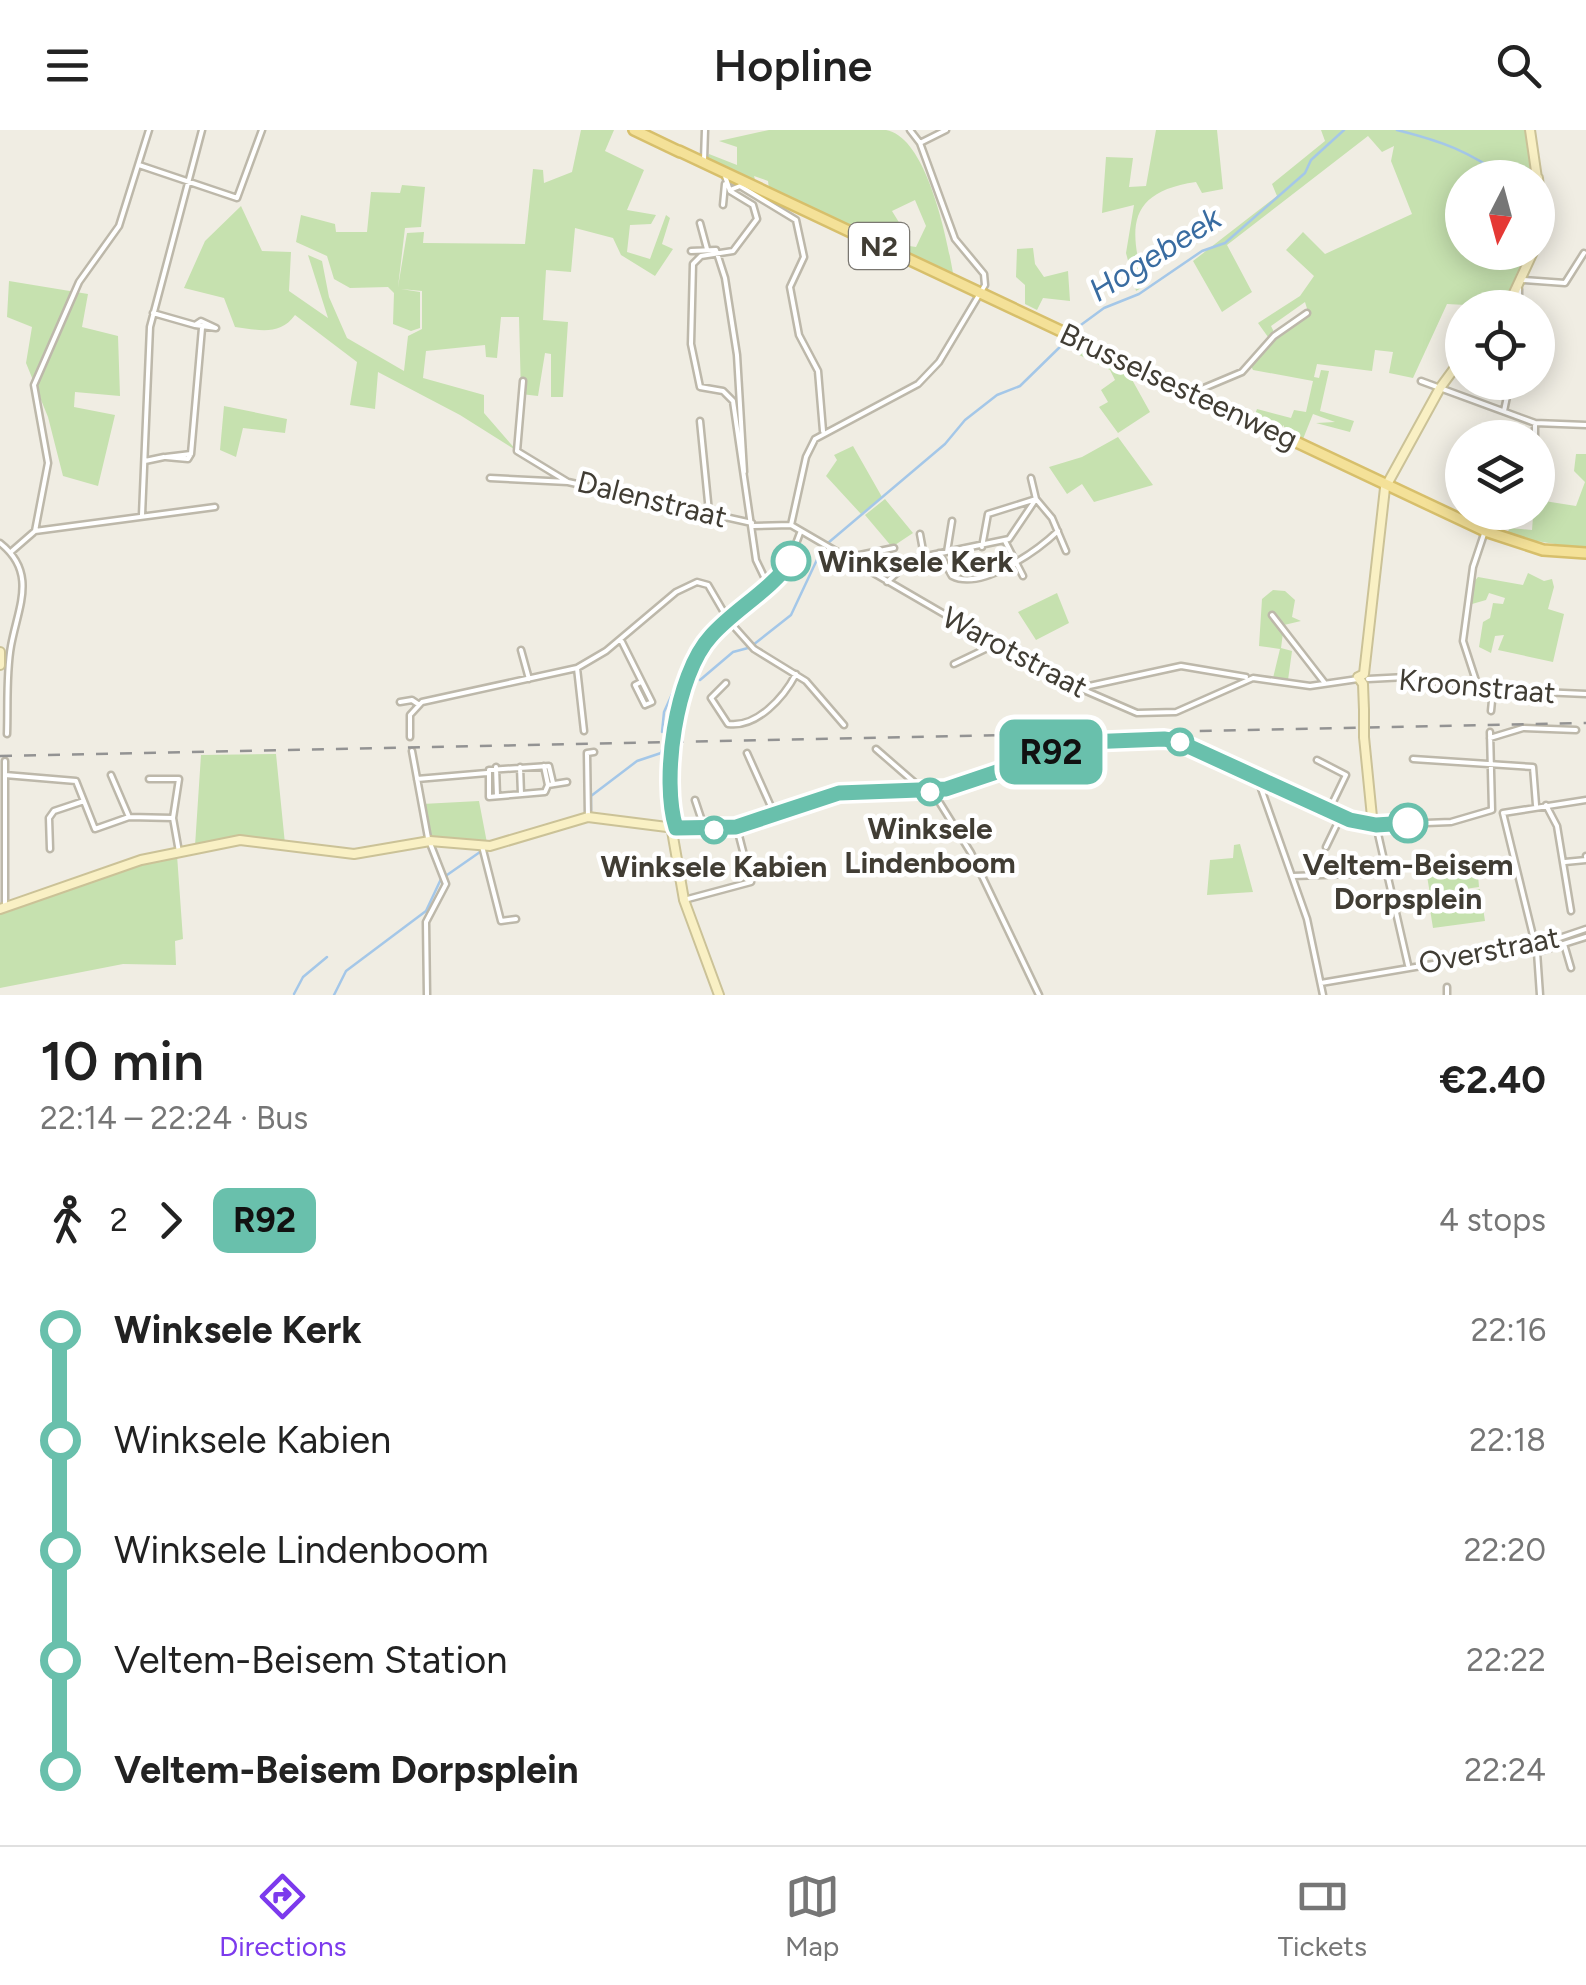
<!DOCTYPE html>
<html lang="en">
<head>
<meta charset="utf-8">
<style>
  body { margin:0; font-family:Figtree,sans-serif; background:#f2f2f2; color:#222; height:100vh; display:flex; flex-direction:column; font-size:38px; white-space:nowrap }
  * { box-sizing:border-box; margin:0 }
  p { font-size:32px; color:#767676 }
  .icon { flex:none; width:55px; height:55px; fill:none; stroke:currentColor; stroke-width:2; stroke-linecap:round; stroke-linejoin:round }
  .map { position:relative; height:865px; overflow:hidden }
  .details { display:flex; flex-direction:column; background:#fff; flex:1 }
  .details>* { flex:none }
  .badge { padding:0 20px; border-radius:15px; font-size:35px; line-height:65px }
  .needle { width:65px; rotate:186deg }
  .fabs { position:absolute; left:1445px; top:30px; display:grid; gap:20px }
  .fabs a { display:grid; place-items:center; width:110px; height:110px; border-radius:50%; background:#fff; box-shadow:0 5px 25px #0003; font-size:50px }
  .map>.badge { position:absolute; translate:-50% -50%; box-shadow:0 0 0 5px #fff }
  .legs { display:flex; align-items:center; gap:15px; height:110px; padding:0 40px; font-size:32px }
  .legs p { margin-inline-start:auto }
  .head { display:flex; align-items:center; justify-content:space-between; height:170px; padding:0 40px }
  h1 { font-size:55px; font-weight:600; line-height:75px }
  ul { padding:0 40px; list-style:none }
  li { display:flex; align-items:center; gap:35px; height:110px; font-size:38px }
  li i { display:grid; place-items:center; width:15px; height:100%; margin:0 12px; background:currentColor }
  li i::after { content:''; width:25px; height:25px; margin:-12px; border:8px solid; border-radius:50%; background:#fff }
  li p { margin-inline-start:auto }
  li:first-child i { background:linear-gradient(#0000 50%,currentColor 0) }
  li:last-child i { background:linear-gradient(currentColor 50%,#0000 0) }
  header { display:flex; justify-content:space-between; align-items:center; height:130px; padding:0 40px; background:#fff; font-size:45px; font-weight:600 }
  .tab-bar { display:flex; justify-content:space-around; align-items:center; height:140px; border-top:2px solid #e0e0e0; background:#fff; font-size:28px; color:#767676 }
  .tab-bar a { display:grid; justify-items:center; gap:5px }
  .tab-bar .active { color:#7c3aed }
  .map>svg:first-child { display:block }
</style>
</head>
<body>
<header><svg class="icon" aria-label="menu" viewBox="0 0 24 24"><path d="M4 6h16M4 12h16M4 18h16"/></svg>Hopline<svg class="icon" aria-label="search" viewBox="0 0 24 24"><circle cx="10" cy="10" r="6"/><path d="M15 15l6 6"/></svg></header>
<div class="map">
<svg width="1586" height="865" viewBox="0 0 1586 865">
  <rect width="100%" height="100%" fill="#f0ede3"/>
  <path fill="#c6e1af" d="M581 0H614L605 21 644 40 627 80 656 85 651 94 630 95 627 122 650 129 666 85 670 88 662 114 673 119 655 146 621 125 613 108 575 98 571 142 546 140 543 190 568 192 563 267H551V224L545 223 538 266 521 264 519 187H501L497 228 486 227 485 215 426 221 423 248 484 265V283L517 321 460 285 378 242 375 279 350 275 357 232 295 185C280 206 259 200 235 197L224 168 184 158 205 111 241 76 262 121 291 122 289 161 328 188 308 125 322 131 329 167 347 208 404 241 408 206 422 199V161L401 159 420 162V198L411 201 393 194 394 163 388 157 350 158 334 149 327 126 296 112 301 85 335 94 336 102H367L371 62 400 63 402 55 425 57 421 97 405 98 398 157 407 103 424 102 423 113 525 114 533 39 543 40 544 53 572 42Z
    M769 0C806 0 850 0 886 0 927 7 947 109 953 143L883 112 916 117 926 96 915 70 892 81 908 107 875 108 769 59 768 51 754 46 756 53 707 29 709 24 737 35V17L719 11Z
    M1156 0H1217L1223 59 1202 63 1196 52C1127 62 1128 98 1145 156L1136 161 1126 123 1134 75 1102 83 1106 27 1133 28 1129 57 1146 56Z
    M1321 0H1525L1536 47 1462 48V122L1531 123 1503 177 1447 174 1413 248 1389 243 1393 222 1375 220 1372 241 1317 234 1314 247 1319 248 1321 240 1329 241 1320 281 1354 291 1350 302 1316 293 1335 292 1313 284 1303 309 1284 300V295L1280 299 1254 287 1257 279 1291 288 1294 280 1306 282 1313 251 1253 240 1251 236 1270 214 1309 185 1305 172 1271 196 1274 202 1268 207 1258 193 1300 166 1314 146 1286 120 1303 102 1325 124 1412 84 1391 31 1394 16 1382 22 1368 6 1227 115 1252 162 1222 182 1193 131 1277 66 1272 54 1325 11Z
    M1033 118 1035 134 1044 147 1068 141 1070 171 1043 168 1037 180 1025 174V155L1016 147 1017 119Z
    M9 151 88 164 82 197 118 206 120 266 75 262 74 277 115 285 98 356 63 346 48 287 26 233 32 197 7 187Z
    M1071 210 1134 241 1130 246 1150 282 1118 303 1099 277 1108 272 1101 260 1115 250 1110 240 1073 222Z
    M224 276 287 289 285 303 243 298 236 327 220 320Z
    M1118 307 1153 355 1094 372 1082 354 1067 364 1049 337 1082 327Z
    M853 316 882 367 861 384 826 346 837 330 834 325Z
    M1576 324H1586V419L1505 406 1510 398 1532 400 1533 387 1524 383 1538 382V370L1576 376 1585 352 1574 341Z
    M885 369 913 403 892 417 865 385Z
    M1528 443 1544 451 1552 449 1554 457 1548 479 1564 484 1553 532 1498 520 1504 505 1495 506 1491 523 1479 517 1483 492 1490 488 1493 473 1503 474 1505 468 1489 463 1486 470 1472 474V454L1478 447 1523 455Z
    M1273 460 1285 461 1295 470 1292 487 1301 491 1284 495 1281 518 1292 521 1288 550 1273 548 1280 519 1259 516 1262 469Z
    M1057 463 1069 493 1036 510 1018 482Z
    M276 624 285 714 240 708 195 716 201 625Z
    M479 671 487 713 430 706 422 674Z
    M1240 714 1253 762 1207 765 1210 730 1233 728 1234 715Z
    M177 725 183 809 175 811 176 835 123 834 0 858V782L133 736Z
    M1477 733 1479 757 1430 764 1426 740Z
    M1480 759 1485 791 1433 798 1428 767Z"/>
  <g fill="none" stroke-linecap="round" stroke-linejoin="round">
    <path stroke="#a4c7e8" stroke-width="2.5" d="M1397 0C1445 12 1467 21 1507 48
      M1074 200 1104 178 1139 164 1202 121 1225 113 1305 43 1311 30 1344 0
      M1065 211 1067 209
      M828 413 945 314 965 290 997 265 1020 256 1064 213
      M753 515 791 485 822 419
      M700 550 733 522 748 518
      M662 602 664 582 682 542
      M591 680V666L637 631 661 623 663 617
      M447 745 480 722
      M294 864 303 847 327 827
      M334 865 346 841 426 781 441 749"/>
    <defs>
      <path id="street" d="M920 13 946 0
        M704 30 705 0
        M139 35 237 68 262 0
        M725 46 730 61 753 75 757 89 733 121 701 126 693 134 691 214 700 257 723 261 733 271 756 430 768 455
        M730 60 740 56 796 90 804 127 790 157 799 205 818 241 823 301
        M723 75 725 54
        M700 93 707 119
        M691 121 716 120 725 148 737 225 744 342
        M1523 150 1565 153 1584 123
        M1519 159V178
        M153 183 195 195
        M201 191 216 198 195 195Z
        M523 251 517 321 568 352 752 393
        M1421 251 1535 293 1586 295
        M1192 263 1242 242 1274 206 1307 183
        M1504 281 1510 252
        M700 291 709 382
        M1535 293V308
        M191 324 202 198
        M191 324 188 329 166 327Z
        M145 331 164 327
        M490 348 568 352
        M1462 353 1457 364 1462 373
        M1475 382 1478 397
        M142 385 150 197 202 0
        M791 395 1049 545 1137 583 1176 582 1253 548 1310 556 1358 549
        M791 395 806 327 815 309 918 254 939 232 985 155 984 144 955 109 920 13 910 0
        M753 396 791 395
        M35 401 48 333 34 255 79 152 119 96 149 0
        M920 404 924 426
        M1005 411 1023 446
        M0 413C38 443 18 477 11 516 6 544 8 576 7 604
        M982 417 988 384 1036 369 1052 388 1066 421
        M12 421 35 401 215 377
        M947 422 952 391
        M939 423 952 446C981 461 1037 421 1058 401
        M845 428 894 418
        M887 452 912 429 1009 409 1036 369 1031 348
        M1272 485 1324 552
        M620 510 622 512 652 572 645 575 635 555 641 552
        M521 520 529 549
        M954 534 996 514
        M577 538 584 601
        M1368 549 1406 547 1493 560 1586 564
        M726 553 711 568 728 594C757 598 784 567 796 544
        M1478 557 1463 511 1473 437 1485 401
        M1080 558 1181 536 1246 547
        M400 572 412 570 418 574
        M1491 581 1493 560
        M673 595C676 567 693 522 714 502 753 467 783 455 800 403
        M1490 602 1492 680
        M410 607V585L422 572 577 538 606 521 676 462 697 452 708 455 729 491 754 519 806 551 844 595
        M1490 608 1523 598 1576 600
        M876 619 922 659
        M412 621 428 708 446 754 426 792 427 865
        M747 623 773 681
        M1413 629 1533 637 1536 675
        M1317 630 1346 645 1331 676
        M5 631V778
        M544 636 548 655
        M496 637 497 666
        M520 637 521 664
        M5 645 76 651 95 699 129 687
        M111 645 129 687 173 688
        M1257 647 1307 789 1323 865
        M149 649H179L173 688 179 722
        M417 649 487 643
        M553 653 549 636 489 640V667L545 662 548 655 567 652
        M933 662 971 723 1039 865
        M695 670 703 694
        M1546 675 1557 696 1571 781
        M1503 683 1537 822 1540 865
        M1503 683 1586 670
        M588 687 587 623 594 622
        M673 691V623
        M1375 695 1451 692 1492 680
        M1376 695 1408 835
        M482 716 501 791 516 789
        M1326 717 1341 686
        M50 719 49 688 54 681 84 671
        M1586 726V727
        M1565 732 1586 730
        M1293 746 1383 743
        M684 770 751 752 737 698
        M1564 814 1571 838
        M1538 822 1586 807
        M1321 853 1533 817 1586 799
        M1447 857V865"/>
      <path id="secondary" d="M1530 0 1537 48
        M1538 48 1541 79 1538 109
        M1507 178 1533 122
        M0 522V535
        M1364 580 1363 554 1358 547 1364 544 1385 358 1440 258 1462 228
        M676 698 736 697 839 663 946 659 1086 612 1170 609 1366 694 1372 687 1364 607
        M672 701 684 770 719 865
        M0 779 141 730 240 710 354 724 430 711 490 716 588 687 667 697"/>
      <path id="primary" d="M634 0 680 22
        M679 21 1485 401 1543 420 1586 423"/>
    </defs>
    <use href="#street" stroke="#bdb8aa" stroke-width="9"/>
    <use href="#secondary" stroke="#cbc297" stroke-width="12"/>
    <use href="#primary" stroke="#d7bf6b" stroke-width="14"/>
    <use href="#street" stroke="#fff" stroke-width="4"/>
    <use href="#secondary" stroke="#f9f0c4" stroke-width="8"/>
    <use href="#primary" stroke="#f4e198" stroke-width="9"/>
    <path stroke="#939393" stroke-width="2.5" stroke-dasharray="12 12" stroke-linecap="butt" d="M0 626 1586 593"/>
    <defs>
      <path id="street-bridge" d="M673 595V623"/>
      <path id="secondary-bridge" d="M1364 580V607"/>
    </defs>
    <use href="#street-bridge" stroke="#bdb8aa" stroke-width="9" stroke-linecap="butt"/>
    <use href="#secondary-bridge" stroke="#cbc297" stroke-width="12" stroke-linecap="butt"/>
    <use href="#street-bridge" stroke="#fff" stroke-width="4"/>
    <use href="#secondary-bridge" stroke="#f9f0c4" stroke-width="8"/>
  </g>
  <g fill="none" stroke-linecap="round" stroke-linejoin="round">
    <defs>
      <path id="line-1" d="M791 431C770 461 735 479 711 506 675 545 661 651 676 698L736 697 839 663 946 659 1086 612 1164 609 1177 611 1350 690 1376 695 1408 693"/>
    </defs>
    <use href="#line-1" stroke="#fff" stroke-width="22"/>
    <use href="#line-1" stroke="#69c0ac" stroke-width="15"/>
  </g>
  <g fill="#fff" stroke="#69c0ac" stroke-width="5">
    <circle cx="791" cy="431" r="18"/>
    <circle cx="1180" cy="612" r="12"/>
    <circle cx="930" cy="662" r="12"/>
    <circle cx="1408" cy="693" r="18"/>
    <circle cx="714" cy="700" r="12"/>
  </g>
  <g text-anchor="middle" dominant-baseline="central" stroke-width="9" stroke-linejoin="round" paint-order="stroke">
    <rect fill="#fff" stroke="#7a7771" stroke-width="2.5" x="849" y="93" width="60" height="46" rx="8"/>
    <g font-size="28" font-weight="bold" fill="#413d34">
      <text x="879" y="116">N2</text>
    </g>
    <g font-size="30" fill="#413d34" stroke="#fff">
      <text transform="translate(1179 256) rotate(25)">Brusselsesteenweg</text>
      <text transform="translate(652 369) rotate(14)">Dalenstraat</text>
      <text transform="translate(1015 522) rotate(28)">Warotstraat</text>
      <text transform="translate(1477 556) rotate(5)">Kroonstraat</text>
      <text transform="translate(1489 820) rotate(-11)">Overstraat</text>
    </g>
    <g font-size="30" font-weight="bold" fill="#413d34" stroke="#fff">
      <text x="818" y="431" text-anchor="start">Winksele Kerk</text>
      <text x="930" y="698">Winksele<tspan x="930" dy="34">Lindenboom</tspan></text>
      <text x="1408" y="734">Veltem-Beisem<tspan x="1408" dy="34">Dorpsplein</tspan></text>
      <text x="714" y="736">Winksele Kabien</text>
    </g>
    <g font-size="32" font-style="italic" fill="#396ca1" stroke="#fff">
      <text transform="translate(1155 124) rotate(-32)">Hogebeek</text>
    </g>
  </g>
</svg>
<div class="fabs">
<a><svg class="needle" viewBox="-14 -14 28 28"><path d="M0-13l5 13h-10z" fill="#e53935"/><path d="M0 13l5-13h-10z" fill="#767676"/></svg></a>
<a><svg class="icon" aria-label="locate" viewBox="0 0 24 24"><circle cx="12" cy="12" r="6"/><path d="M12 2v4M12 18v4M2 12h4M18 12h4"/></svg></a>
<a><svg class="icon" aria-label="layers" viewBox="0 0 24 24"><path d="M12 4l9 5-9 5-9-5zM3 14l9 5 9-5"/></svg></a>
</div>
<b class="badge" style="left:1051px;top:622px;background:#69c0ac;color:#111">R92</b>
</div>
<section class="details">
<div class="head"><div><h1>10 min</h1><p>22:14 – 22:24 · Bus</p></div><b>€2.40</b></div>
<div class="legs"><svg class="icon" aria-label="walk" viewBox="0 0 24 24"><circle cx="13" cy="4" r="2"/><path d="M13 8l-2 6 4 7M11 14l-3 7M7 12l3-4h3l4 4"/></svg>2<svg class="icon" aria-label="forward" viewBox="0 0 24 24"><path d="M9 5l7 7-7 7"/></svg><b class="badge" style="background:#69c0ac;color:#111">R92</b><p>4 stops</p></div>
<ul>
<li><i style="color:#69c0ac"></i><b>Winksele Kerk</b><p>22:16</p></li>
<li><i style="color:#69c0ac"></i><span>Winksele Kabien</span><p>22:18</p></li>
<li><i style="color:#69c0ac"></i><span>Winksele Lindenboom</span><p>22:20</p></li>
<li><i style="color:#69c0ac"></i><span>Veltem-Beisem Station</span><p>22:22</p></li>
<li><i style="color:#69c0ac"></i><b>Veltem-Beisem Dorpsplein</b><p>22:24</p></li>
</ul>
</section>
<nav class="tab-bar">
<a class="active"><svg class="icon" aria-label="directions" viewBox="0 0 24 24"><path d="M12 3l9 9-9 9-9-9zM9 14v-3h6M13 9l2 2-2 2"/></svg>Directions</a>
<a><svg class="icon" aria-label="map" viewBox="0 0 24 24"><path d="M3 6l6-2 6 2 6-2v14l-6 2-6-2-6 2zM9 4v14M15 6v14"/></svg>Map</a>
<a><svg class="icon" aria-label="tickets" viewBox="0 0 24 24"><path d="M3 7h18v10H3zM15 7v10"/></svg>Tickets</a>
</nav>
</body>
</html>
